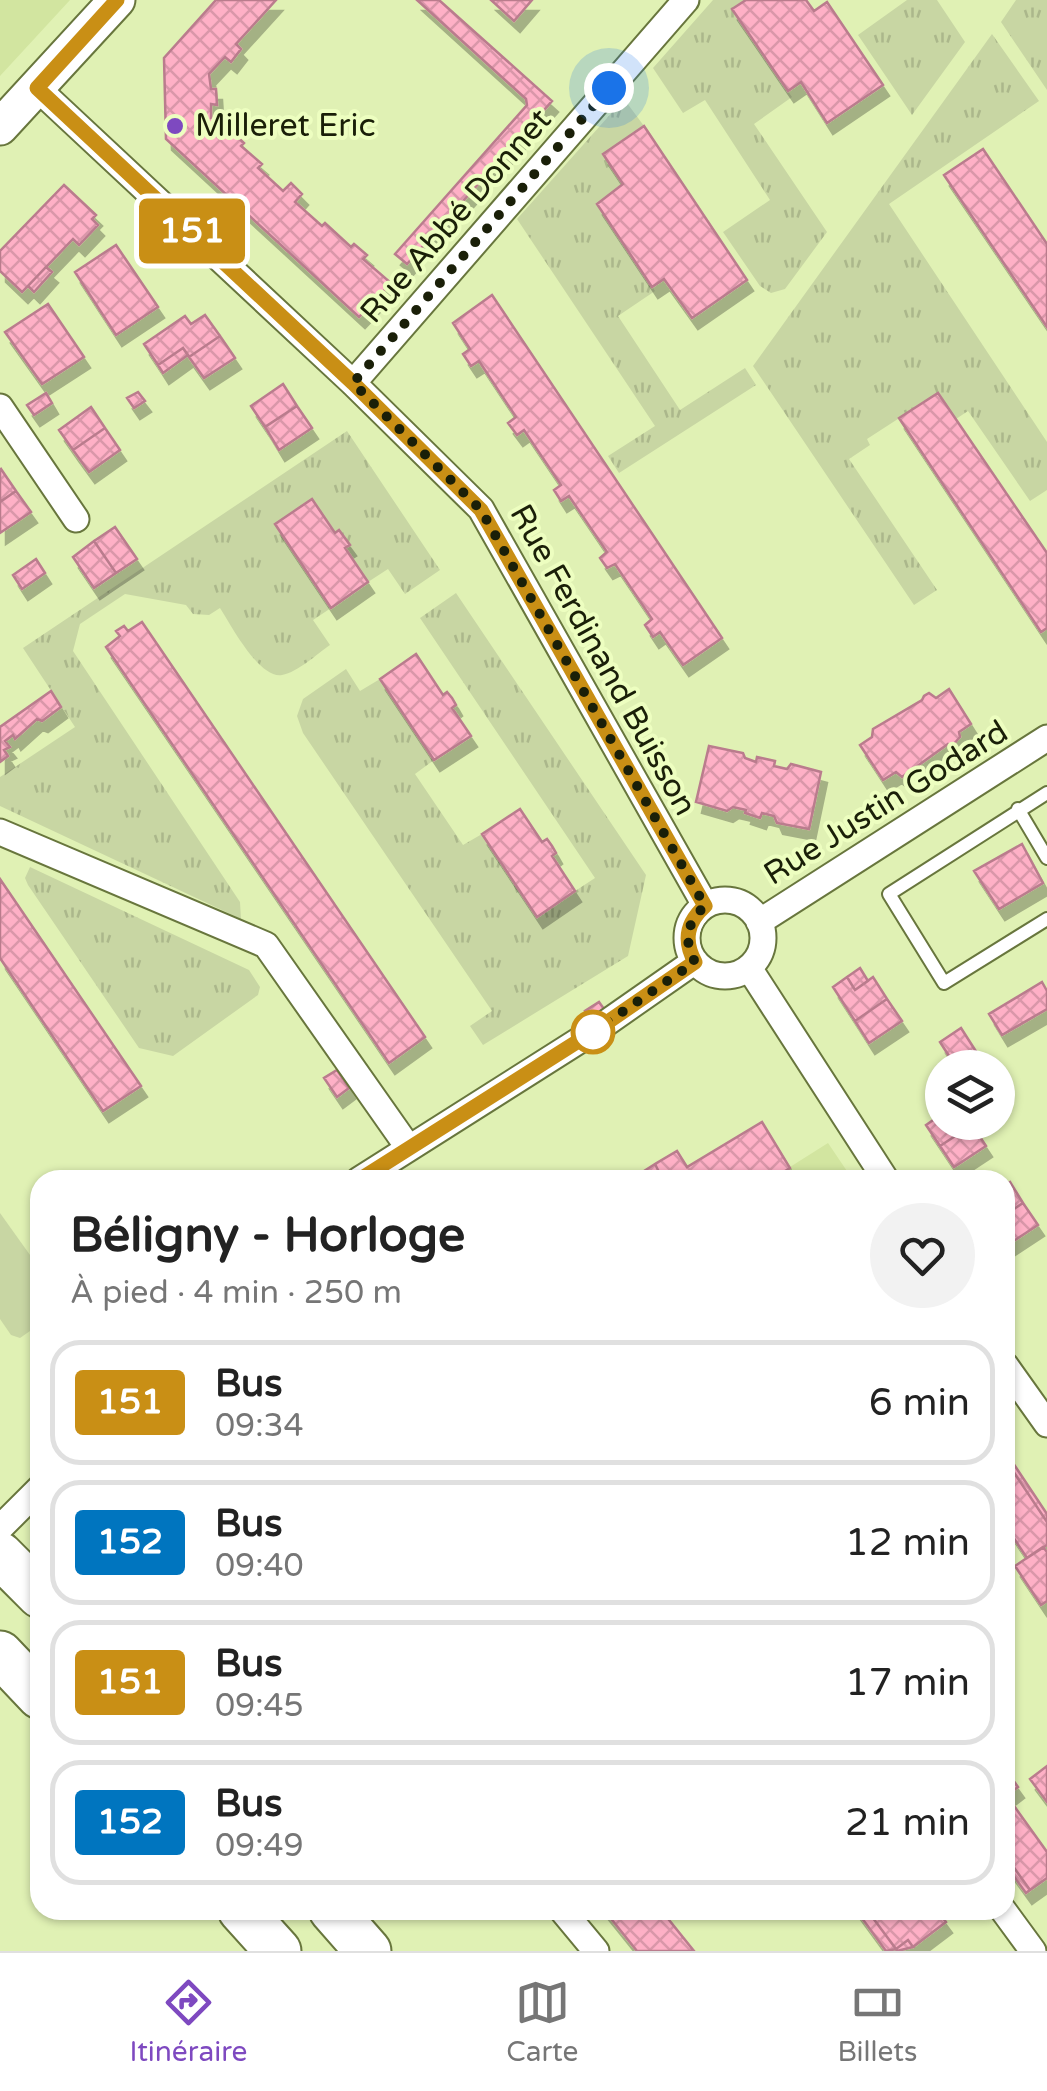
<!DOCTYPE html>
<html lang="fr">
<head>
<meta charset="utf-8">
<style>
  body { margin:0; font-family:"Varela Round",sans-serif; background:#f2f2f2; color:#222; height:100vh; display:flex; flex-direction:column; font-size:38px; white-space:nowrap }
  * { box-sizing:border-box; margin:0 }
  p { font-size:32px; color:#767676 }
  .icon { flex:none; width:55px; height:55px; fill:none; stroke:currentColor; stroke-width:2; stroke-linecap:round; stroke-linejoin:round }
  .map { position:relative; flex:1; overflow:hidden }
  .panel { position:absolute; left:30px; top:1170px; width:985px; height:750px; display:flex; flex-direction:column; background:#fff; border-radius:30px; box-shadow:0 2px 8px #0004 }
  .panel>* { flex:none }
  .badge { padding:0 20px; border-radius:8px; font-size:35px; line-height:65px }
  .tools { position:absolute; left:925px; top:1050px; display:grid; gap:20px }
  .tools a { display:grid; place-items:center; width:90px; height:90px; border-radius:50%; background:#fff; box-shadow:0 2px 8px #0004; font-size:50px }
  .you { position:absolute; width:50px; height:50px; margin:-25px; border:8px solid #fff; border-radius:50%; background:#1a73e8; box-shadow:0 0 0 15px #1a73e833 }
  .map>.badge { position:absolute; translate:-50% -50%; box-shadow:0 0 0 5px #fff }
  .round { display:grid; place-items:center; flex:none; width:105px; height:105px; border-radius:52px; background:#f2f2f2 }
  .summary { display:flex; align-items:center; justify-content:space-between; height:170px; padding:0 40px }
  h1 { font-size:48px; font-weight:800; line-height:75px }
  ul { padding:0; list-style:none }
  li { display:flex; align-items:center; gap:30px; height:125px; margin:0 20px 15px; padding:0 20px; border:5px solid #e0e0e0; border-radius:30px }
  li div { flex:1 }
  li b { display:block; font-size:38px }
  li em { font-style:normal }
  li .badge { min-width:110px; font-weight:700; text-align:center }
  .tab-bar { display:flex; justify-content:space-around; align-items:center; height:140px; border-top:2px solid #e0e0e0; background:#fff; font-size:28px; color:#767676 }
  .tab-bar a { display:grid; justify-items:center; gap:5px }
  .tab-bar .selected { color:#7e49c0 }
  .map>svg:first-child { display:block }
</style>
</head>
<body>
<div class="map">
<svg width="1047" height="1951" viewBox="0 0 1047 1951">
  <defs>
    <pattern id="grass-tufts" width="24" height="20" patternUnits="userSpaceOnUse" patternTransform="scale(2.5)"><rect width="24" height="20" fill="#c8d6a3"/><path d="M3 7l-1-3M5 7V3M7 7l1-3M15 17l-1-3M17 17v-4M19 17l1-3" fill="none" stroke="#abb78b"/></pattern>
    <pattern id="building-cross-hatch" width="8" height="8" patternUnits="userSpaceOnUse" patternTransform="scale(2.5)"><rect width="8" height="8" fill="#feb0c6"/><path d="M0 0l8 8M0 8l8-8" fill="none" stroke="#d997a9"/></pattern>
    <filter id="shadow"><feDropShadow dx="6" dy="11" stdDeviation="0" flood-color="#0004"/></filter>
  </defs>
  <rect width="100%" height="100%" fill="#e0f1b4"/>
  <path fill="#d2e5a0" d="M0 0H70L0 76Z
    M762 1122 790 1167 828 1143 853 1180H630L677 1151 687 1167Z"/>
  <path fill="url(#grass-tufts)" d="M713 0H746L732 10 792 97 754 124 827 232 785 289 771 293 760 286 723 232 770 200 705 100 683 113 653 68Z
    M907 0H937L965 42 912 115 858 35Z
    M1016 0H1047V90L1001 22Z
    M992 34 1039 101 889 204 1047 442V490L1030 501 968 411 956 419 938 393 867 439 870 445 849 459 937 590 914 605 753 366Z
    M624 99 644 126 604 154 623 184 597 204 655 291 618 316 680 410 745 368 756 385 619 473 608 456 655 426 517 219Z
    M347 431 440 570 405 594 388 569 368 582 345 548 349 545 335 533 311 499 275 524 331 608 313 620 330 645C317 654 298 672 282 675 259 679 231 625 220 608L209 615 193 614 186 605 125 594 80 624 73 651 240 902 241 919 0 806V777L75 727 23 648Z
    M456 593 646 875 628 956 483 1045 470 1026 492 1011 303 733 297 716 303 699 346 669 360 691 380 679 434 760 415 774 463 845 482 834 537 916 595 878 420 618Z
    M30 867 249 970 260 987 258 995 173 1056 139 1048 28 885 25 878Z"/>
  <path fill="#c8d6a3" d="M0 1213 40 1269V1324L20 1338 11 1335 0 1319Z"/>
  <path fill="url(#building-cross-hatch)" stroke="#ba7b8d" stroke-width="2.5" filter="url(#shadow)" d="M216 0H276L236 44 241 49 231 62 225 57 209 74 211 89H216L217 105 211 104V118L216 117 230 135 232 132 244 143 241 146 262 164 258 168 283 191 291 183 302 194 295 202 322 226 325 223 351 247 354 244 367 255 363 259 391 283 359 317 166 139 164 58Z
    M417 0H439L552 101 407 264 395 254 527 105 526 99Z
    M491 0H532L514 21Z
    M746 0H806L814 11 827 2 883 85 827 123 801 82 788 91 732 9Z
    M644 126 747 280 692 318 664 279 652 287 597 204 623 184 603 154Z
    M983 149 1047 244V327L944 175Z
    M64 185 96 215 92 219 98 225 79 245 73 239 22 292 0 271V251Z
    M116 245 158 307 116 335 75 272Z
    M46 267 52 272 34 292 28 286Z
    M492 295 722 638 683 665 660 632 653 637 645 625 652 619 615 564 607 568 600 558 607 552 569 496 561 501 554 490 561 485 524 430 517 435 508 423 516 417 479 361 471 366 463 354 470 349 453 323Z
    M48 304 84 357 42 384 5 332Z
    M205 315 220 336 189 357 183 348 158 365 144 344 185 316 191 324Z
    M220 336 235 358 204 378 189 357Z
    M183 348 188 355 163 373 158 365Z
    M283 384 297 406 265 427 251 406Z
    M138 392 145 401 134 408 127 398Z
    M46 393 52 403 34 415 27 405Z
    M938 393 1047 553V628L1041 632 899 418Z
    M297 406 312 428 279 450 265 427Z
    M91 407 105 428 73 450 59 430Z
    M105 428 120 450 89 472 73 450Z
    M1 469 16 491 0 502V470Z
    M16 491 31 512 0 533V502Z
    M312 499 335 533 339 530 350 545 345 548 368 582 331 608 275 524Z
    M115 527 137 559 116 573 94 541Z
    M94 541 116 573 94 588 73 557Z
    M36 559 45 573 22 589 13 575Z
    M142 622 425 1037 389 1063 106 647 120 636 116 631 124 626 128 631Z
    M416 654 443 695 447 692 452 698 456 705 452 708 471 736 434 760 380 679Z
    M949 689 971 724 959 732 960 737 952 746 948 744 902 777 896 772 883 780 860 745 872 737 873 729 922 700 924 696 929 693 936 698Z
    M51 691 61 707 42 721 37 719 15 739 13 735 5 741 10 747 4 750 8 756 0 762V727Z
    M709 746 743 753 745 758 756 762 757 757 775 761 774 766 787 769 791 764 821 772 809 829 777 823 774 816 762 813 760 818 745 813 746 810 733 807 727 811 696 802Z
    M520 809 542 842 547 839 552 846 556 853 552 856 575 891 537 917 482 834Z
    M1022 844 1043 883 999 909 974 871Z
    M0 879 141 1086 103 1111 0 958Z
    M860 968 868 981 855 990 847 977Z
    M847 977 855 990 873 977 887 999 855 1021 833 987Z
    M1042 982 1047 991V1009L1002 1035 989 1014Z
    M887 999 902 1021 869 1043 855 1021Z
    M599 1002 604 1009 590 1019 585 1011Z
    M961 1028 977 1053 956 1067 940 1042Z
    M337 1070 349 1088 337 1097 324 1078Z
    M942 1114V1122L972 1125 940 1146 926 1125Z
    M762 1122 790 1168 770 1180H654L661 1176 655 1164 677 1151 687 1167Z
    M972 1125 986 1146 954 1167 940 1146Z
    M655 1164 661 1176 654 1180H630Z
    M1010 1182 1023 1203 1005 1215V1186Z
    M1023 1203 1038 1225 1006 1246 1005 1215Z
    M1011 1460 1047 1514V1522L1007 1462Z
    M1007 1462 1047 1522V1545L1027 1558 1005 1525Z
    M1043 1547 1047 1552V1601L1041 1605 1015 1566Z
    M1047 1766V1802L1030 1779Z
    M1005 1769 1018 1787 1005 1797Z
    M1007 1796 1047 1852V1878L1030 1890 1005 1855Z
    M1005 1855 1030 1890 1026 1893 1005 1864Z
    M604 1910H661L694 1951H637Z
    M856 1910H867L896 1949 886 1951Z
    M867 1910H937L946 1922 913 1947 908 1940 896 1949Z
    M908 1940 913 1947 897 1951 896 1949Z"/>
  <g fill="none" stroke-linecap="round" stroke-linejoin="round">
    <defs>
      <path id="lane" d="M1047 793 889 894 944 983 1047 919
        M1018 809 1047 858"/>
      <path id="street" d="M37 88 353 383 481 509 705 905
        M353 383 686 0
        M0 407 76 519
        M0 832 266 945 408 1147
        M687 938a38 38 0 1 1 76 0a38 38 0 1 1-76 0Z
        M759 922 1047 738
        M749 968 886 1180
        M359 1180 602 1026 695 961
        M1005 1365 1047 1424
        M0 1528 40 1488
        M562 1910 596 1951
        M1003 1910 1033 1951"/>
      <path id="secondary" d="M0 127 117 0"/>
      <path id="highway" d="M0 1555 40 1595
        M0 1654 40 1696
        M241 1910 278 1951
        M332 1910 368 1951"/>
    </defs>
    <use href="#lane" stroke="#68763d" stroke-width="16"/>
    <use href="#street" stroke="#68763d" stroke-width="29"/>
    <use href="#secondary" stroke="#68763d" stroke-width="39"/>
    <use href="#highway" stroke="#68763d" stroke-width="49"/>
    <use href="#lane" stroke="#fff" stroke-width="12"/>
    <use href="#street" stroke="#fff" stroke-width="25"/>
    <use href="#secondary" stroke="#fff" stroke-width="35"/>
    <use href="#highway" stroke="#fff" stroke-width="45"/>
  </g>
  <g fill="none" stroke-linecap="round" stroke-linejoin="round">
    <defs>
      <path id="line" d="M117 0 37 88 353 383 481 510 705 906C687 922 683 940 695 962L602 1026 359 1180"/>
    </defs>
    <use href="#line" stroke="#fff" stroke-width="22"/>
    <use href="#line" stroke="#c98f15" stroke-width="15"/>
    <path stroke="#1a1f08" stroke-width="10" stroke-dasharray="0 18" d="M593 1032 695 962C683 940 687 922 705 906L481 510 353 383 609 88"/>
  </g>
  <circle fill="#7e49c0" stroke="#edfec0" stroke-width="4" cx="175" cy="126" r="10"/>
  <circle fill="#fff" stroke="#c98f15" stroke-width="5" cx="593" cy="1032" r="20"/>
  <g text-anchor="middle" dominant-baseline="central" stroke-width="8" stroke-linejoin="round" paint-order="stroke">
    <g font-size="32" fill="#1a1f08" stroke="#edfec0" text-anchor="start">
      <text x="195" y="126">Milleret Eric</text>
    </g>
    <g font-size="32" fill="#1a1f08" stroke="#edfec0">
      <text transform="translate(456 216) rotate(-49)">Rue Abbé Donnet</text>
      <text transform="translate(603 660) rotate(61)">Rue Ferdinand Buisson</text>
      <text transform="translate(886 803) rotate(-32)">Rue Justin Godard</text>
    </g>
  </g>
</svg>
<div class="tools">
<a><svg class="icon" aria-label="layers" viewBox="0 0 24 24"><path d="M12 4l9 5-9 5-9-5zM3 14l9 5 9-5"/></svg></a>
</div>
<div class="you" style="left:609px;top:88px"></div>
<b class="badge" style="left:192px;top:231px;background:#c98f15;color:#fff">151</b>
<section class="panel">
<div class="summary"><div><h1>Béligny - Horloge</h1><p>À pied · 4 min · 250 m</p></div><a class="round"><svg class="icon" aria-label="heart" viewBox="0 0 24 24"><path d="M12 20l-8-8c-3-5 5-10 8-4 3-6 11-1 8 4z"/></svg></a></div>
<ul>
<li><span class="badge" style="background:#c98f15;color:#fff">151</span><div><b>Bus</b><p>09:34</p></div><em>6 min</em></li>
<li><span class="badge" style="background:#0075bf;color:#fff">152</span><div><b>Bus</b><p>09:40</p></div><em>12 min</em></li>
<li><span class="badge" style="background:#c98f15;color:#fff">151</span><div><b>Bus</b><p>09:45</p></div><em>17 min</em></li>
<li><span class="badge" style="background:#0075bf;color:#fff">152</span><div><b>Bus</b><p>09:49</p></div><em>21 min</em></li>
</ul>
</section>
</div>
<nav class="tab-bar">
<a class="selected"><svg class="icon" aria-label="directions" viewBox="0 0 24 24"><path d="M12 3l9 9-9 9-9-9zM9 14v-3h6M13 9l2 2-2 2"/></svg>Itinéraire</a>
<a><svg class="icon" aria-label="map" viewBox="0 0 24 24"><path d="M3 6l6-2 6 2 6-2v14l-6 2-6-2-6 2zM9 4v14M15 6v14"/></svg>Carte</a>
<a><svg class="icon" aria-label="tickets" viewBox="0 0 24 24"><path d="M3 7h18v10H3zM15 7v10"/></svg>Billets</a>
</nav>
</body>
</html>
